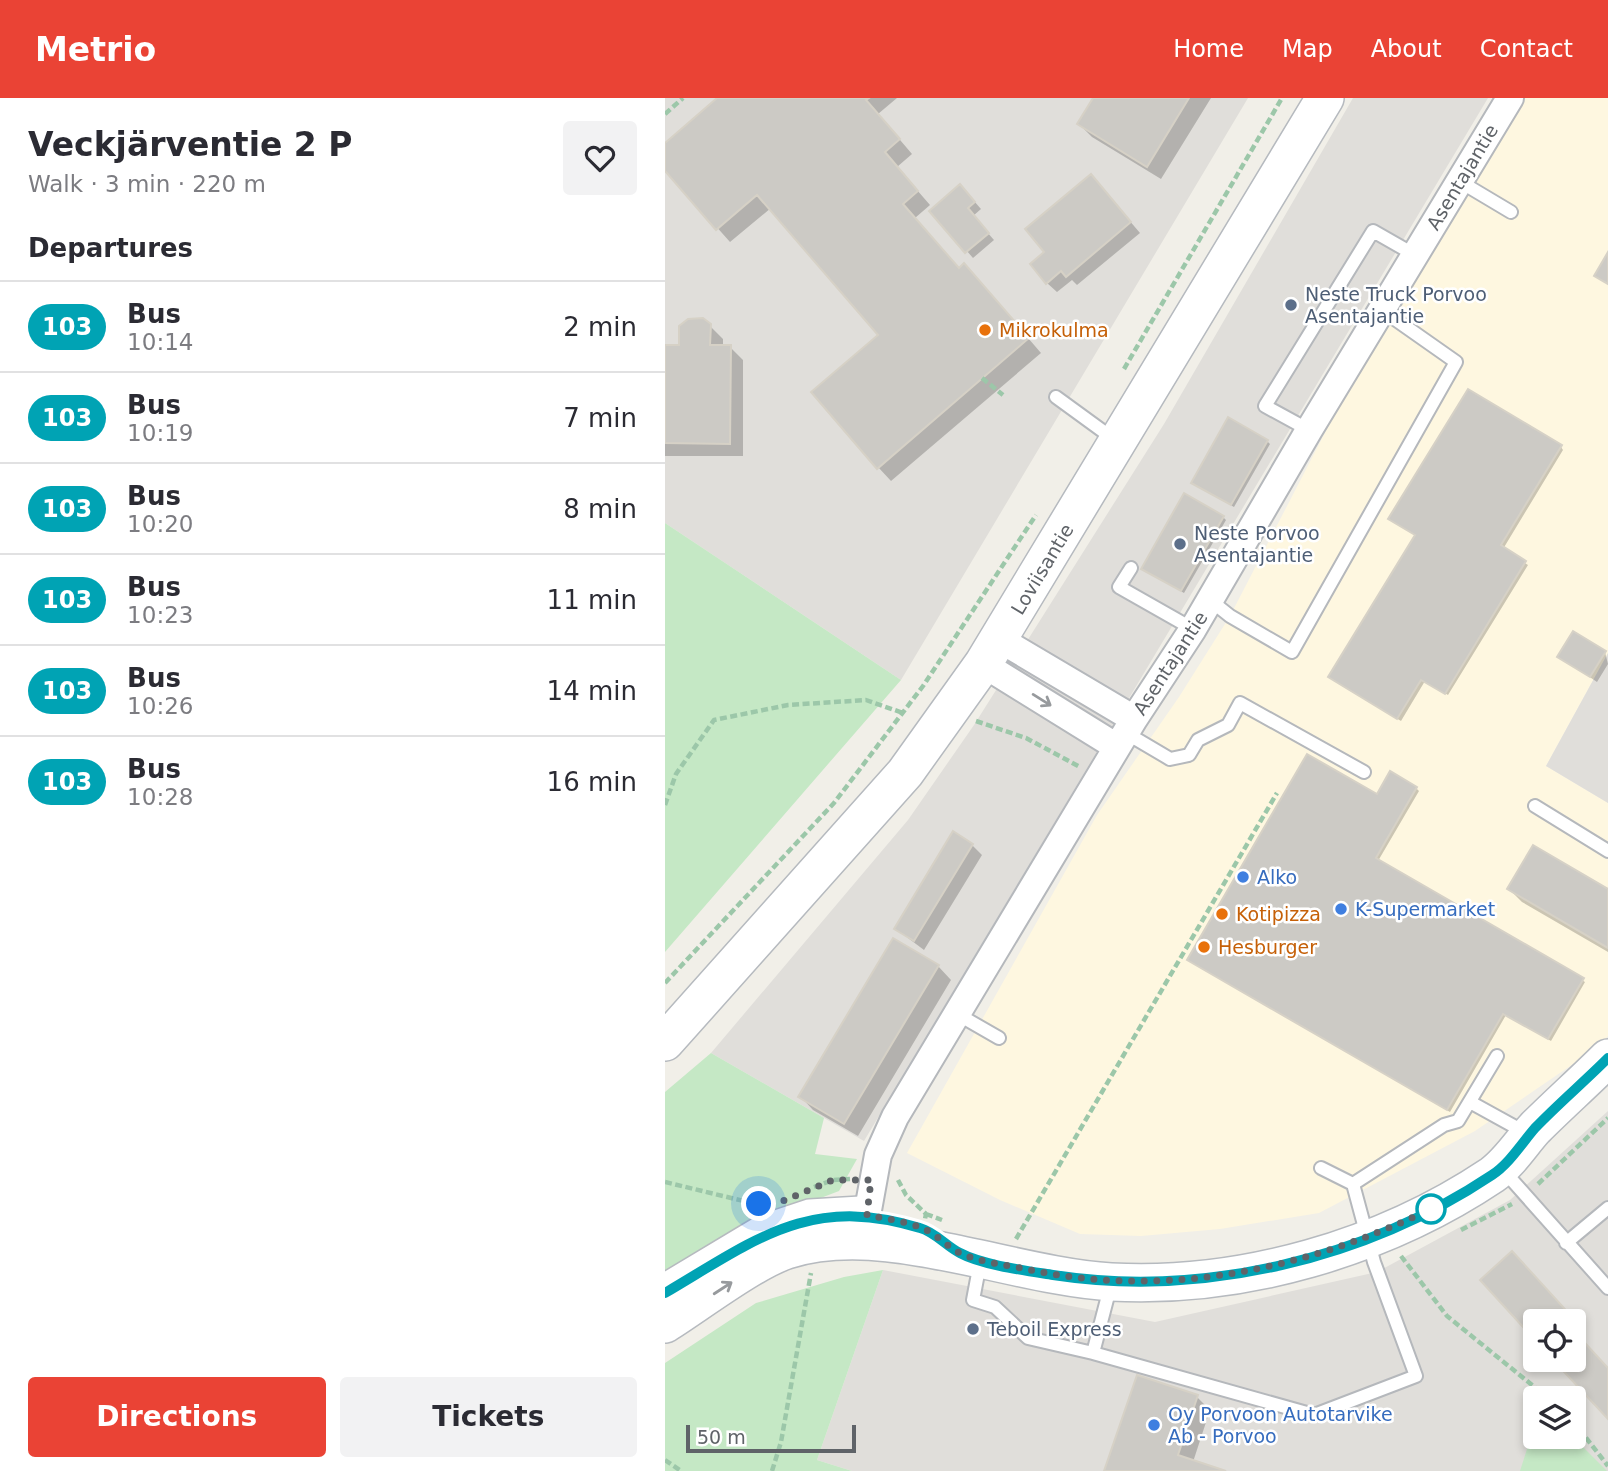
<!DOCTYPE html>
<html lang="en">
<head>
<meta charset="utf-8">
<style>
  body { margin:0; font-family:"DejaVu Sans",sans-serif; background:#f2f2f3; color:#2b2b33; height:100vh; display:flex; flex-direction:column; font-size:26px; white-space:nowrap }
  * { box-sizing:border-box; margin:0 }
  p { font-size:23px; color:#7c7c81 }
  .icon { flex:none; width:38px; height:38px; fill:none; stroke:currentColor; stroke-width:2; stroke-linecap:round; stroke-linejoin:round }
  .map { position:relative; flex:1; overflow:hidden }
  .drawer { display:flex; flex-direction:column; background:#fff; width:665px }
  .drawer>* { flex:none }
  .badge { padding:0 14px; border-radius:23px; font-size:24px; line-height:46px }
  .buttons { position:absolute; left:858px; top:1211px; display:grid; gap:14px }
  .buttons a { display:grid; place-items:center; width:63px; height:63px; border-radius:7px; background:#fff; box-shadow:0 4px 10px #0003; font-size:35px }
  .scale { position:absolute; left:21px; bottom:18px; width:170px; box-sizing:border-box; padding-left:7px; border:4px solid #5f6368; border-top:0; font-size:19px; line-height:24px; white-space:nowrap; color:#5f6368; -webkit-text-stroke:5px #fff; paint-order:stroke }
  .you { position:absolute; width:35px; height:35px; margin:-18px; border:5px solid #fff; border-radius:50%; background:#1a73e8; box-shadow:0 0 0 10px #1a73e833 }
  .map>.badge { position:absolute; translate:-50% -50%; box-shadow:0 0 0 4px #fff }
  h2 { padding:0 28px; font-size:26px; line-height:63px }
  .round { display:grid; place-items:center; flex:none; width:74px; height:74px; border-radius:7px; background:#f2f2f3 }
  .headline { display:flex; align-items:center; justify-content:space-between; height:119px; padding:0 28px }
  h1 { font-size:33px; font-weight:600; line-height:52px }
  .action { display:flex; gap:14px; margin-top:auto; padding:14px 28px }
  .action a { flex:1; height:80px; border-radius:7px; background:#ea4335; color:#fff; font-size:28px; font-weight:600; line-height:80px; text-align:center }
  .action a+a { background:#f2f2f3; color:#2b2b33 }
  ul { padding:0; list-style:none }
  li { display:flex; align-items:center; gap:21px; height:91px; padding:0 28px; border-top:2px solid #e1e1e2 }
  li div { flex:1 }
  li b { display:block; font-size:26px }
  li em { font-style:normal }
  li .badge { min-width:77px; font-weight:700; text-align:center }
  header { display:flex; align-items:center; gap:42px; box-sizing:border-box; height:98px; padding:0 35px; background:#ea4335; color:#fff }
  header strong { font-size:33px }
  nav { display:flex; gap:38px; margin-inline-start:auto; font-size:24px }
  main { display:flex; flex:1; min-height:0 }
  .map>svg:first-child { display:block }
</style>
</head>
<body>
<header>
<strong>Metrio</strong>
<nav><a>Home</a><a>Map</a><a>About</a><a>Contact</a></nav>
</header>
<main>
<section class="drawer">
<div class="headline"><div><h1>Veckjärventie 2 P</h1><p>Walk · 3 min · 220 m</p></div><a class="round"><svg class="icon" aria-label="heart" viewBox="0 0 24 24"><path d="M12 20l-8-8c-3-5 5-10 8-4 3-6 11-1 8 4z"/></svg></a></div>
<h2>Departures</h2>
<ul>
<li><span class="badge" style="background:#00a3b4;color:#fff">103</span><div><b>Bus</b><p>10:14</p></div><em>2 min</em></li>
<li><span class="badge" style="background:#00a3b4;color:#fff">103</span><div><b>Bus</b><p>10:19</p></div><em>7 min</em></li>
<li><span class="badge" style="background:#00a3b4;color:#fff">103</span><div><b>Bus</b><p>10:20</p></div><em>8 min</em></li>
<li><span class="badge" style="background:#00a3b4;color:#fff">103</span><div><b>Bus</b><p>10:23</p></div><em>11 min</em></li>
<li><span class="badge" style="background:#00a3b4;color:#fff">103</span><div><b>Bus</b><p>10:26</p></div><em>14 min</em></li>
<li><span class="badge" style="background:#00a3b4;color:#fff">103</span><div><b>Bus</b><p>10:28</p></div><em>16 min</em></li>
</ul>
<div class="action"><a>Directions</a><a>Tickets</a></div>
</section>
<div class="map">
<svg width="943" height="1373" viewBox="0 0 943 1373">
  <rect width="100%" height="100%" fill="#f1efe8"/>
  <path fill="#fef7e0" d="M839 0H943V555L881 668 943 705V938L933 949 810 1033 654 1115 555 1131 476 1138 415 1136 335 1102 242 1055 432 717 514 599 565 518 806 53Z"/>
  <path fill="#e0deda" fill-rule="evenodd" d="M0 0H583L236 582 0 425Z
    M688 0H823L199 1043 46 955 243 722 309 627 499 326Z
    M943 555V705L881 668Z
    M943 1013V1373H187L152 1362 218 1172 490 1224 712 1174 845 1102ZM870 1223H908V1262H870ZM870 1300H908V1339H870Z"/>
  <path fill="#c5e8c5" d="M0 425 236 582 0 854Z
    M46 955 159 1020 150 1056 192 1061 174 1093 140 1106 0 1177V994Z
    M218 1172 152 1362 187 1373H0V1265L91 1205 179 1179Z
    M870 1326V1339H908L942 1373H855Z"/>
  <path fill="#0003" d="M55 0H232L213 16 247 56 232 69 265 107 250 120 294 171 312 181 376 255 226 383 213 369 215 237 106 110 65 144 0 71V47Z
    M430 0H546L496 81 427 39 414 26Z
    M435 88 475 135 412 187 407 182 392 194 382 185V154Z
    M302 95 316 111 308 118 329 142 308 160 267 113Z
    M44 227 58 241V249H65L78 262V358H0V249H16Z
    M602 343 605 346 569 409 530 387Z
    M896 349 898 352 838 451 863 467 783 597 760 583 736 623 668 582 752 438Z
    M558 419 561 422 519 495 481 473Z
    M940 554 943 566 932 584 895 559Z
    M751 690 754 693 713 763 920 884 886 943 841 917 785 1014 527 864 713 699Z
    M307 747 317 757 259 852 231 831Z
    M844 791 943 793V854L857 804Z
    M273 868 286 882 193 1038 148 1012 135 998Z
    M857 1165 918 1232 912 1237 943 1271V1319L891 1262H908V1223H870Z
    M532 1299 545 1312 528 1364 556 1373H441Z"/>
  <path fill="#cccac5" stroke="#d6d1c6" stroke-width="2" d="M52 0H204L201 2 235 41 220 54 253 93 238 106 294 170 299 165 364 240 212 371 146 294 213 237 92 97 51 132 0 73V45Z
    M428 0H524L482 69 412 26Z
    M426 76 466 124 401 179 396 173 381 186 365 166 379 154 360 131Z
    M295 86 310 104 303 110 324 135 300 155 264 113Z
    M943 154V186L929 178Z
    M38 220 46 226 45 247H66L65 346 0 345V247H14V228L23 221Z
    M803 291 897 347 836 447 861 463 780 596 756 582 732 621 663 579 750 437 723 421Z
    M563 319 603 342 566 407 526 385Z
    M519 395 559 418 516 493 476 471Z
    M908 533 941 553 925 579 892 559Z
    M642 656 712 696 725 673 752 689 711 760 919 880 883 941 838 916 782 1012 522 862Z
    M288 733 308 746 249 843 229 831Z
    M868 747 943 791V850L842 791Z
    M228 840 274 867 179 1026 133 999Z
    M847 1153 909 1221 906 1223H870V1242L815 1182Z
    M908 1232 943 1270V1321L888 1262H908Z
    M472 1277 533 1297 513 1357 561 1373H439Z"/>
  <g fill="none" stroke-linecap="round" stroke-linejoin="round">
    <defs>
      <path id="lane" d="M794 83 846 114
        M391 299 450 342
        M644 332 600 308 708 133 750 157
        M466 470 454 489 528 531
        M545 502 565 518 627 554 791 264 717 212
        M461 635 505 661 524 657 533 642 563 627 575 605 699 674
        M870 708 943 753
        M294 917 334 940
        M805 1004 863 1036
        M838 1072 943 1190
        M688 1086 779 1027 793 1023 832 958
        M901 1145 943 1110
        M315 1165 308 1202 330 1209 363 1240 428 1255 446 1186
        M428 1255 649 1317 751 1278 709 1164 688 1086 656 1070"/>
      <path id="street" d="M334 541 469 621
        M318 566 452 649
        M199 1134 213 1057 230 1019 469 621 528 531 644 332 845 0"/>
      <path id="secondary" d="M0 944 240 675 318 566 660 0
        M0 1195 100 1135 145 1120 196 1117
        M0 1226C32 1206 88 1163 122 1152 219 1121 345 1178 446 1184 577 1191 718 1150 827 1077 844 1065 857 1044 870 1030 894 1006 919 984 943 960"/>
    </defs>
    <use href="#lane" stroke="#b5b8bc" stroke-width="16"/>
    <use href="#street" stroke="#b5b8bc" stroke-width="30"/>
    <use href="#secondary" stroke="#b6babf" stroke-width="40"/>
    <path stroke="#9cc7a9" stroke-width="4.5" stroke-dasharray="7 3.5" stroke-linecap="butt" d="M0 16 18 0
      M459 271 617 0
      M317 280 338 297
      M311 623 361 640 415 669
      M0 707 11 676 49 622 123 607 201 602 238 615
      M0 885 169 705 258 588 371 417
      M233 1082 241 1097 261 1116 260 1121
      M0 1084 91 1106
      M873 1086 943 1020
      M149 1089 168 1082 185 1081
      M261 1116 277 1122
      M796 1132 847 1106
      M351 1141 612 695
      M736 1158 782 1218 883 1300
      M908 1323 943 1368
      M0 1362 16 1373
      M107 1373 116 1344 146 1175"/>
    <use href="#lane" stroke="#fff" stroke-width="12"/>
    <use href="#street" stroke="#fff" stroke-width="26"/>
    <use href="#secondary" stroke="#fff" stroke-width="37"/>
  </g>
  <defs><path id="oneway-shaft" d="M-6 0H5M1.5-3L5.5 0L1.5 3" fill="none" stroke-width="1.6" stroke-linecap="round" stroke-linejoin="round" transform="scale(1.75)"/></defs>
  <g stroke="#979a9d">
    <use href="#oneway-shaft" transform="translate(377 602) rotate(32)"/>
    <use href="#oneway-shaft" transform="translate(58 1190) rotate(-33)"/>
  </g>
  <g fill="none" stroke-linecap="round" stroke-linejoin="round">
    <defs>
      <path id="line" d="M0 1195C90 1142 145 1096 255 1130 270 1134 281 1148 295 1155 317 1167 363 1173 388 1177 538 1200 701 1161 827 1077 844 1066 857 1045 870 1030 893 1006 919 984 943 960"/>
    </defs>
    <use href="#line" stroke="#fff" stroke-width="16"/>
    <use href="#line" stroke="#00a3b4" stroke-width="10"/>
    <path stroke="#5f6368" stroke-width="7" stroke-dasharray="0 12.6" d="M94 1106 118 1103 168 1082H206L202 1117C220 1121 242 1123 259 1131 273 1137 284 1151 299 1157 318 1164 340 1167 361 1171 502 1202 644 1171 772 1108L766 1111"/>
  </g>
  <g fill="#5c6f8a" stroke="#fff" stroke-width="2.5">
    <circle cx="626" cy="207" r="7"/>
    <circle cx="515" cy="446" r="7"/>
    <circle cx="308" cy="1231" r="7"/>
  </g>
  <g fill="#e8710a" stroke="#fff" stroke-width="2.5">
    <circle cx="320" cy="232" r="7"/>
    <circle cx="557" cy="816" r="7"/>
    <circle cx="539" cy="849" r="7"/>
  </g>
  <g fill="#3f7fe0" stroke="#fff" stroke-width="2.5">
    <circle cx="578" cy="779" r="7"/>
    <circle cx="676" cy="811" r="7"/>
    <circle cx="489" cy="1327" r="7"/>
  </g>
  <circle fill="#fff" stroke="#00a3b4" stroke-width="3.5" cx="766" cy="1111" r="14"/>
  <g text-anchor="middle" dominant-baseline="central" stroke-width="5" stroke-linejoin="round" paint-order="stroke">
    <g font-size="19" fill="#5f6368" stroke="#fff">
      <text transform="translate(797 79) rotate(-59)">Asentajantie</text>
      <text transform="translate(377 471) rotate(-59)">Loviisantie</text>
      <text transform="translate(505 565) rotate(-57)">Asentajantie</text>
    </g>
    <g font-size="19" fill="#4e5e75" stroke="#fff" text-anchor="start">
      <text x="640" y="196">Neste Truck Porvoo<tspan x="640" dy="22">Asentajantie</tspan></text>
      <text x="529" y="435">Neste Porvoo<tspan x="529" dy="22">Asentajantie</tspan></text>
      <text x="322" y="1231">Teboil Express</text>
    </g>
    <g font-size="19" fill="#c56008" stroke="#fff" text-anchor="start">
      <text x="334" y="232">Mikrokulma</text>
      <text x="571" y="816">Kotipizza</text>
      <text x="553" y="849">Hesburger</text>
    </g>
    <g font-size="19" fill="#366cbe" stroke="#fff" text-anchor="start">
      <text x="592" y="779">Alko</text>
      <text x="690" y="811">K-Supermarket</text>
      <text x="503" y="1316">Oy Porvoon Autotarvike<tspan x="503" dy="22">Ab - Porvoo</tspan></text>
    </g>
  </g>
</svg>
<div class="buttons">
<a><svg class="icon" aria-label="locate" viewBox="0 0 24 24"><circle cx="12" cy="12" r="6"/><path d="M12 2v4M12 18v4M2 12h4M18 12h4"/></svg></a>
<a><svg class="icon" aria-label="layers" viewBox="0 0 24 24"><path d="M12 4l9 5-9 5-9-5zM3 14l9 5 9-5"/></svg></a>
</div>
<div class="scale">50 m</div>
<div class="you" style="left:94px;top:1106px"></div>
</div>
</main>
</body>
</html>
